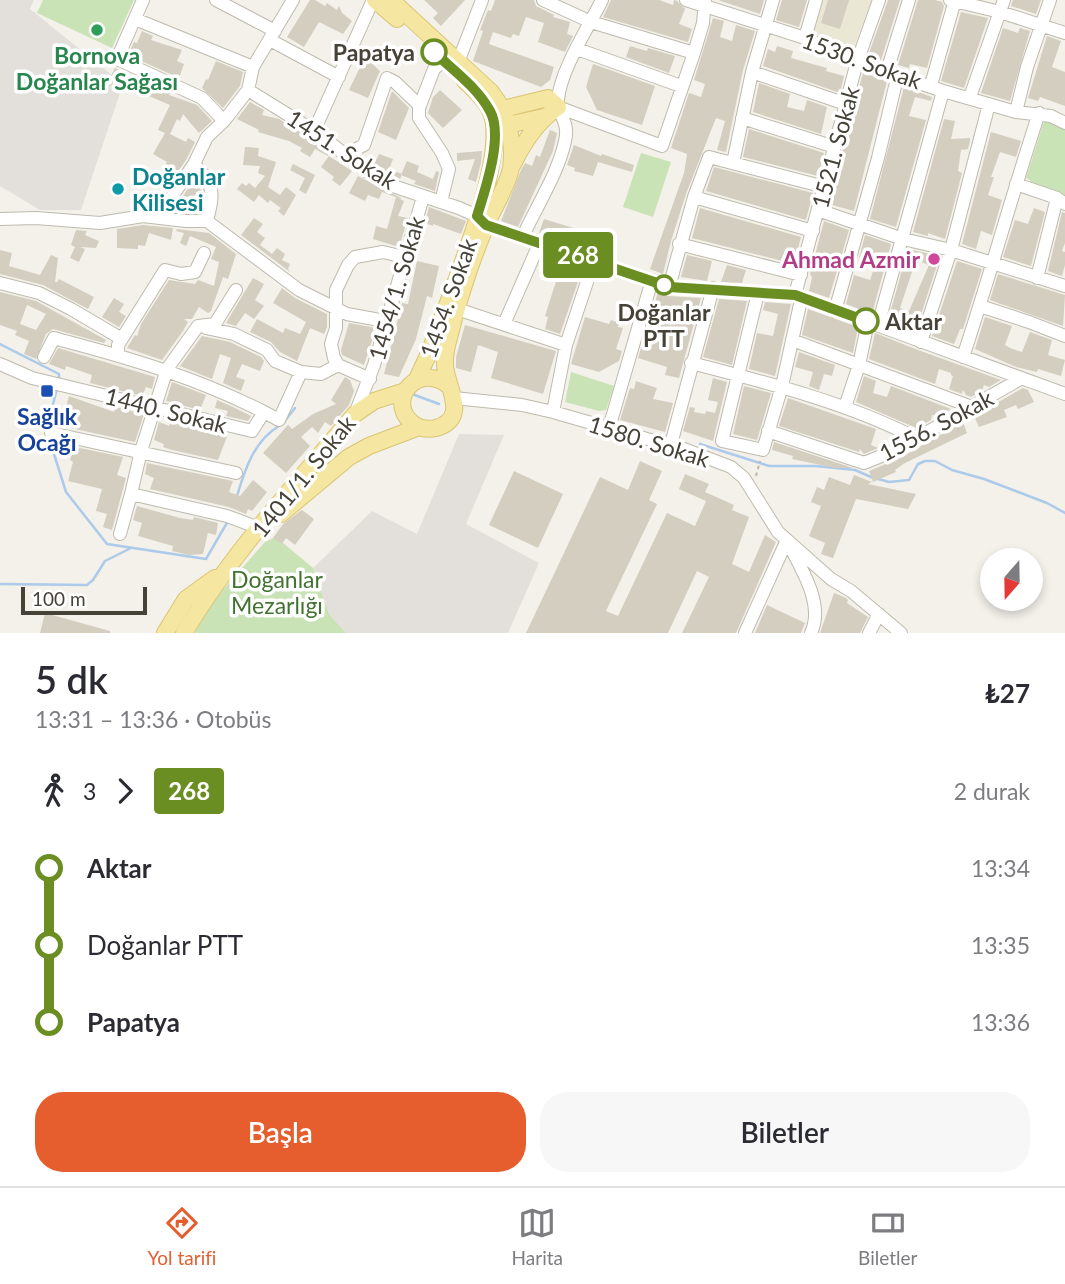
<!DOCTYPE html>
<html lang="tr">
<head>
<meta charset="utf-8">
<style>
  body { margin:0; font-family:Lato,sans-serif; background:#f7f7f7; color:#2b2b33; height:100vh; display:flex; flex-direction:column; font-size:26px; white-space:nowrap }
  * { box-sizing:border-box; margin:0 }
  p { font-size:23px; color:#7c7c81 }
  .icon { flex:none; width:38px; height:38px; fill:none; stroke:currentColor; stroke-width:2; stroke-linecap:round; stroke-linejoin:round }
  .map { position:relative; height:633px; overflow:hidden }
  .side { display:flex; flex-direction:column; background:#fff; flex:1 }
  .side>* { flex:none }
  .badge { padding:0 14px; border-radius:5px; font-size:24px; line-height:46px }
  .needle { width:46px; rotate:200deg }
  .tools { position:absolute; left:980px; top:548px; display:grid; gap:14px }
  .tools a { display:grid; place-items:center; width:63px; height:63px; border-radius:50%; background:#fff; box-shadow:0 4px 10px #0003; font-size:35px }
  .scale { position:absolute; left:21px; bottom:18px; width:126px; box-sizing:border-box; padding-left:7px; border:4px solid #464238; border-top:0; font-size:19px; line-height:24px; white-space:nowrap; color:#464238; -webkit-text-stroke:5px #fff; paint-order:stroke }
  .map>.badge { position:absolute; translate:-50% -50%; box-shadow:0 0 0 4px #fff }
  .legs { display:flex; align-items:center; gap:10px; height:77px; padding:0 35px; font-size:23px }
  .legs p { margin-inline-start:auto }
  .overview { display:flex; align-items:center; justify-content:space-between; height:119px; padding:0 35px }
  h1 { font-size:38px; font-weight:600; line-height:52px }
  .action { display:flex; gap:14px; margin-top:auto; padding:14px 35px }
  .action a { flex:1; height:80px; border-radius:28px; background:#e65e2e; color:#fff; font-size:28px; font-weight:600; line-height:80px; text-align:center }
  .action a+a { background:#f7f7f7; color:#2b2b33 }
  ul { padding:0 35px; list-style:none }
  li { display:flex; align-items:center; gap:24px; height:77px; font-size:26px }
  li i { display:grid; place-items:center; width:10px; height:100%; margin:0 9px; background:currentColor }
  li i::after { content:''; width:18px; height:18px; margin:-9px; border:5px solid; border-radius:50%; background:#fff }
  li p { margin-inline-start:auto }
  li:first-child i { background:linear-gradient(#0000 50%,currentColor 0) }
  li:last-child i { background:linear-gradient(currentColor 50%,#0000 0) }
  .menu { display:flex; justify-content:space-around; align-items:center; height:98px; border-top:2px solid #e1e1e2; background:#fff; font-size:19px; color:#7c7c81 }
  .menu a { display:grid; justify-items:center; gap:4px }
  .menu .current { color:#e65e2e }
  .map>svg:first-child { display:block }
</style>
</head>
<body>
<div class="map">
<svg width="1065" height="633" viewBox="0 0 1065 633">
  <rect width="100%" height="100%" fill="#f3f1ea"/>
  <path fill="#e3e0db" d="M0 0H34L30 9 123 84 81 210H40L0 186Z
    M459 434 504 435 466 524 539 563 508 633H346L329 614 313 568 372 511 417 534Z"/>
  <path fill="#ebe7d5" d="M823 0H872L853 49 813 35Z"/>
  <path fill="#cae3b6" d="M43 0H134L112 48 37 13Z
    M1045 118 1065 128V206L1031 186 1030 180 1026 178Z
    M641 153 671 162 653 217 623 207Z
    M571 372 614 386 606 410 599 411 565 402Z
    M276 537 313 568 329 614 346 633H195L206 609 265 542Z"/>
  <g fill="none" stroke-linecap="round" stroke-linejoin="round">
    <path stroke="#accaea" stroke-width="2.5" d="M0 344 59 374V380
      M412 394 439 404
      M284 422 295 408
      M47 429 57 388
      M48 435 66 492 107 544 206 559 228 521
      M700 444 769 466H816L855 470 871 477 889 482 909 480 918 464 925 461H935L952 470 984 479 1047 503 1065 513
      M237 496C245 469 254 441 279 426
      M0 584 87 585 93 580 105 561 131 548"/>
  </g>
  <path fill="#d4cec0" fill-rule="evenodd" d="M310 0H315L325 6 327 3 337 10 339 6 342 13 352 21 343 34 319 22 304 47 287 37Z
    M424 0H465L441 26 433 18 438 13Z
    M495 0H534L536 6 554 15 553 17 570 22 567 34 573 36 565 52 538 42 544 23 526 17 519 36 513 34 511 38 493 32 489 44 554 67 550 80 541 87 473 61 483 31 480 30 488 10 491 11Z
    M611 0H659L673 5 674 0 677 1 685 9 679 24 692 29 688 42 603 17Z
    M718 0H764L760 14Z
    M782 0H807L799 27 776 20Z
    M828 0H849L840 29 821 23Z
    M888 0H900L881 60 868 56Z
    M918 0H935L942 2 944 6 927 68 910 64 909 68 898 65Z
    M1013 0H1041L1036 14 1011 6Z
    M961 12 988 18 964 88 941 81Z
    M713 18 724 21 720 37 732 41 736 25 755 31 743 70 726 152 717 150 725 121 716 118 686 194 671 241 663 274 650 269 684 173 687 154 671 148 689 93 701 97 705 84 694 80Z
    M1003 28 1018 33 1020 28 1030 31 1010 101 981 93Z
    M142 31 153 36 151 40 182 50 177 61 184 64 179 78 128 55 134 42 137 43Z
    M1047 36 1061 41 1052 67 1065 72V106L1040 97 1038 101 1028 98Z
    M630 46 647 51 648 48 675 56 669 73 626 57Z
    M777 46 793 51 791 58 827 68 826 71 844 76 840 93 763 66 768 49 775 52Z
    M365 57 380 71 368 98 349 90Z
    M216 61 243 72 240 86 223 108 202 88 206 79 208 80Z
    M593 64 655 86 642 125 597 110 586 87Z
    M115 68 170 93 169 95 197 105 212 121 199 133 183 114 180 121 177 119 170 134 186 142 188 138 195 142 186 160 177 173H175L169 186 156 179 167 162 153 154 165 133 158 130 170 105 109 79Z
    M863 73 887 81 854 211 828 204Z
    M759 83 790 94 787 107 804 111 807 100 827 107 821 134 753 112Z
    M904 87 932 97 931 101 915 97 909 116 926 120 896 227 870 219Z
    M440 90 462 110 443 128 428 113 433 97Z
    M392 91 409 108 396 140 378 132Z
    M250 102 264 110 262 115 279 119 311 139 329 153 328 156 315 149 310 157 300 151 302 148 289 141 258 132 259 130 237 119Z
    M944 119 955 121 951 139 970 138V141L968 149 961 150 958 171 962 173 945 239 928 233V236L913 232Z
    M749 129 824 153 818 176 743 157Z
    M550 130 557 133 553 151 518 227 501 221 521 170 525 163 532 166 536 155 540 157Z
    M991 132 1021 141 1016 157 1000 152 991 177H994L988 195 1002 200 992 235 981 231 976 249 962 244Z
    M574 145 601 156 602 154 634 165 632 172 598 162 593 176 574 171 575 168 567 165Z
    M245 147 259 148 258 156 276 162 268 187 280 195 286 187 296 195 284 216 278 211 281 208 270 200 268 203 259 195 254 202 237 189 242 183 246 186 249 183 255 188 265 176 258 173 260 166 243 165Z
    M482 151 481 163 476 182 468 179 475 159 457 161V153Z
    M379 154 393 159 389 169 402 174 400 179 367 160 369 155 377 159Z
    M329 156 352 171 340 186 332 180 334 177 321 167Z
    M407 161 419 166 417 172 433 179 436 171 439 172 435 191 414 184 416 181 401 175Z
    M293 164 315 175 306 194 299 190 305 178 290 170Z
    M714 167 813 193 806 220 706 191Z
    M358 176 401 198V199L382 192 379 199 368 195 365 201 349 193Z
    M195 178 202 192 200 212 176 211 181 199Z
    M396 197 404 201 398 216 408 218 399 247 373 239 376 226 387 229Z
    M429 207 466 221 461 234 433 224V226L425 223Z
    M700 208 801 237 794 264 692 238Z
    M1034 208 1045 212 1031 266 1003 257 1015 220 1028 224Z
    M1062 212 1065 213V243L1062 251 1065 252V265L1062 276 1048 271Z
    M254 218 263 224 257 232 265 238 260 245 272 254 277 248 285 254 282 260 290 264 288 269 290 272 241 235Z
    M544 219 603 237 598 253 539 233Z
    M824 221 849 230 829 298 809 291 812 277 810 274Z
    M143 225 173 228 171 240 149 233 145 246 138 245V249L117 248V229Z
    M177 229 209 233 236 254 228 279 223 277 211 311 208 313 199 307 192 319H184L188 322 183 331 162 360 127 348 135 335 137 336 141 324 169 280 195 284 198 280 214 286 219 262 211 259 216 247 190 236 186 246 180 243 184 233 176 231Z
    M76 230 87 231 85 235 99 241 96 248 80 247 85 249 79 262 70 258 75 247 71 245Z
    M865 235 891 244 872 314 846 304 854 275 870 280 874 268 858 262Z
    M908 249 940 256 916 330 888 320ZM916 260 929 265 909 311 900 308Z
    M0 250 12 253 9 266 40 275 51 255 58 258 55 282H57L59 279 94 297 88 309 43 285 0 274Z
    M544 254 583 267 560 334 545 329 548 317 545 316 559 272 540 265Z
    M687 255 712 261 707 281 681 277Z
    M417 261 439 266 432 298 427 296 416 339 399 377 384 374 402 303 408 304Z
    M957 261 982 269 963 329H960L954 344 932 336Z
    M727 265 746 270 742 283 721 282Z
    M998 274 1065 295 1063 326 990 300Z
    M253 278 264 284 255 300 264 306 254 319 245 313 236 326 226 323Z
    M282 288 295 298 327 314V327L324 334 310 328 297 361 280 352 271 342 250 332 257 319 283 333 285 328 300 334 306 322 273 303Z
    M0 292 36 301 106 340 104 343 53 329 46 334 36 359 24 354 29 341 15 335 17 331 0 325ZM27 305 46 314 36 330 20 324Z
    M658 292 668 296 701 298 679 378 665 375 667 367 638 358Z
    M114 298 124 304 119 312 126 316 119 327 102 317Z
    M719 299 747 301 732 365 703 357Z
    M765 302 791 304 775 376 749 369 757 333 773 336 778 314 763 310Z
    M808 309 858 327 853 353 802 335Z
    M585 317 609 324 611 320 619 323 618 327 623 328 616 349 622 351 619 361 599 372 571 364Z
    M985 317 1012 326 1005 345 1010 348 1022 352 1030 332 1052 340 1048 355 1065 360 1061 376 1038 369 1037 372 1016 367 975 349Z
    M349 323 376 328 364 365 342 355 341 350Z
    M465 325 556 351 543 394 491 378 498 352 478 345 471 372 456 368V357Z
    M875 333 918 350 1001 380 989 387 984 385 982 391 971 397 966 395 963 390 962 394 949 389 953 376 951 375V373L939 369 935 384 869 359Z
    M202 336 230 342 261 357 264 361 260 371 242 364 236 377 245 380 241 391 223 383 231 358 220 354 212 379 180 366Z
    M58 348 155 377 152 389 146 387 142 396 90 383 92 375 66 366 65 370 49 364Z
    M799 352 835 365 832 376 824 374 819 390 809 386 813 372 795 367Z
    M864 376 876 381 873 393 887 397 891 386 951 409 937 416 932 415 931 420 916 428 856 402Z
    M345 377 350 380 354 391 349 405 331 426 325 422 318 433 312 427 301 437 310 446 286 473 263 453 288 425 292 429 313 414 336 404 331 400Z
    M713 378 727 382 713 441 683 431 690 407 695 408 694 412 705 414 706 411 715 413 718 402 708 400Z
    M636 381 657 388 653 399 673 403 665 432 620 420 630 388 634 389Z
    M172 382 206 395 200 410 166 401Z
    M744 386 771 393 757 440 733 434Z
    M1023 388 1028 390 1034 402 1018 409 1016 405 1004 410 1007 417 979 427 974 416Z
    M69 396 114 412 115 407 144 414 135 442 61 426Z
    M788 398 876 429 871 445 878 448 864 454 860 449 859 452 779 426Z
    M217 400 235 408 251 416 248 421 226 416 228 411 215 408Z
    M171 420 228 434 218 460 172 450 163 447 164 444 154 440 159 422 169 426Z
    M963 422 967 433 905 463 895 470 896 472 873 482 869 471 900 458Z
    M774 442 853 468H835L792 459 793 456 772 450Z
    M56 443 123 457 117 475 126 478 112 530 103 527 107 514 96 511 102 489 68 481 73 462 70 460 72 453 55 447Z
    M640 461 662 471 649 500 657 504 606 611 618 616 667 513 695 526 706 501 679 489 685 474 709 484 705 492 734 505 732 510 749 517 732 564 749 572 765 535 776 542 736 633H682L709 577 697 571 668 633H526L600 477 628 490Z
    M147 463 233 481 229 492 240 496 253 480 267 492 252 511 248 509 246 514 229 507 150 489 154 478 145 474Z
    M514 471 563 494 538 548 489 525Z
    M854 475 872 482 868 484 916 494 908 509 856 499 833 558 821 554 825 543 809 536 821 506 811 502 817 487 824 490 829 477 850 485Z
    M137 506 180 518 193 520 194 517 218 523 216 535 208 533 203 554 189 555 172 551 173 546 138 536 142 523 133 520Z
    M302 510 314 519 295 545 286 538 282 544 273 538 283 524Z
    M834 593 846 598 848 600 847 603 868 617 860 633H820Z
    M767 605 805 623 801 633H755Z
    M45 613 110 631V633H40Z"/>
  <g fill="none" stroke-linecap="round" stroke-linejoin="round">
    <defs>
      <path id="minor" d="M143 0 117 59 202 98 224 121
        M216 0 275 31
        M543 0 591 22 694 53
        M686 0 805 38 857 62 943 91 1016 112 1051 116 1065 123
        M950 0 1000 12 1065 33
        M135 19 253 67
        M805 38 816 0
        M270 40 339 77
        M577 49 681 86
        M458 62 482 0
        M887 71 909 0
        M752 72 846 104
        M931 85 955 0
        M248 90 316 132 366 171 396 187 459 208 477 216 486 225 669 287 795 295 1065 394
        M970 97 1004 0
        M558 107 662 146 694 53 703 23 705 0
        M1016 112 1027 67 1050 0
        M742 118 835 147
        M314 131 373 0
        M352 160 358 148 364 145 387 78 395 82 420 106
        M733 163 752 72 773 0
        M194 164C215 187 214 192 207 221
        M1016 184 1057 198 1065 204
        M694 197 813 231
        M441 202 449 169 442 153 419 118V108L434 69 443 61
        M818 210 903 239 951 250 1065 286
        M164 217 173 195 194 164 207 137 224 121 248 90 253 67 293 0
        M0 219 36 218 100 223 143 216 186 221H207L299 290 347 314 385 321
        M523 236C537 205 558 174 565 141 570 121 557 115 558 100 560 71 589 26 602 0
        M679 244 801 275
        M1037 278 1057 198
        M0 283 39 293 71 309 122 339
        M669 287 694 197 709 157 825 187
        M236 290 215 324 198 326 167 369 141 451 131 494 227 516 259 528
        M758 293 722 441 763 450 782 386 801 300 795 295
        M795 295 857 62 879 0
        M980 306 1029 322 1065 336
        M457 309 566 345
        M835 311 878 158 898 74
        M504 324 540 242
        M878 325 943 91
        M206 328 234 334 267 350 275 361 301 372 321 374 338 365
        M792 340 972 407
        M921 342 951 250 989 104
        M118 356V345L165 270 181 274 195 272 204 253
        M44 357 54 338 61 340C133 359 197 378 264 412
        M963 357C990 276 1012 194 1039 113
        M691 363C768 383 845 402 916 438
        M0 364 32 378 252 431 264 412 279 420 301 372
        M370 379 338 365 334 358 331 344 336 328V290L348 265 355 257 383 252 404 257
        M454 398 522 405 553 412 647 439 671 444 731 467 744 478 778 532 831 579 851 591 901 633
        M845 407 859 365 868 322
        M553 412 566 345 594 261
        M355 414 374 365 423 197
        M609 428 652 280
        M768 431 864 463 896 450 1022 378
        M51 433 236 473
        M671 444 713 288
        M120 534 131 494
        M745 633 787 540C800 568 825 603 811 633
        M869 633 879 614"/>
      <path id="major" d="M375 0 397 19
        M391 0 491 92C507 112 515 142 511 168 508 185 495 205 488 221 474 253 462 289 453 322 450 336 444 350 445 364 445 385 471 418 436 428 427 430 418 428 411 422 386 399 419 361 449 386
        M495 111 548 98 558 107C538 121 524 141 513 164
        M498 127 544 117
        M417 379 430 351C448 300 507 162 492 115 488 103 474 89 465 81
        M281 514 349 457 369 446 419 427
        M165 633 186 599 215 578
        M184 633C231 554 296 484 355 414L374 401 405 391"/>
    </defs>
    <use href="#minor" stroke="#bebaad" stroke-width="14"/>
    <use href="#major" stroke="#d9c572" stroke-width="18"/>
    <path stroke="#beb7a0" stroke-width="2" stroke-dasharray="3.5 3.5" stroke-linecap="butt" d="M756 476 760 461"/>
    <use href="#minor" stroke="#fff" stroke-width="12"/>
    <use href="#major" stroke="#f5e6a1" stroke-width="16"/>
  </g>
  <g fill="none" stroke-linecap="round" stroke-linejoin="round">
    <defs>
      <path id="line-1" d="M434 52C453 70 477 87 490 111 504 136 485 190 477 216L486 225 669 287 795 295 866 321"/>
    </defs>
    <use href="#line-1" stroke="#fff" stroke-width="16"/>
    <use href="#line-1" stroke="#6b8e23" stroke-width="10"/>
  </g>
  <circle fill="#2e9e5b" stroke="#fff" stroke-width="2.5" cx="97" cy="30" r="7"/>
  <g fill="#fff" stroke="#6b8e23" stroke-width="3.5">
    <circle cx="434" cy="52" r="12"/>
    <circle cx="664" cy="285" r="9"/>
    <circle cx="866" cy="321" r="12"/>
  </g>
  <circle fill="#0f9aa8" stroke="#fff" stroke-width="2.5" cx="118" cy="189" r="7"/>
  <circle fill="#d1479c" stroke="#fff" stroke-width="2.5" cx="934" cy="259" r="7"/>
  <rect fill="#1a4fb4" stroke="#fff" stroke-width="2.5" x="40" y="384" width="14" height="14" rx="3.5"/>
  <g text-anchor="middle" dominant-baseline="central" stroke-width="7" stroke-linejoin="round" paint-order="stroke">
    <g font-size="23" font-weight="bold" fill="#464238" stroke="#fff" text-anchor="end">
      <text x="415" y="52">Papatya</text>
      <text x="664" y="312" text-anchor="middle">Doğanlar<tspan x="664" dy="26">PTT</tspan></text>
      <text x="885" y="321" text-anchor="start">Aktar</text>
    </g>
    <g font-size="23" font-weight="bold" fill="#27864d" stroke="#fff">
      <text x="97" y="55">Bornova<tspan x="97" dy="26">Doğanlar Sağası</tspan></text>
    </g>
    <g font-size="23" fill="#464238" stroke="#fff">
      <text transform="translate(862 60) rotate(20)">1530. Sokak</text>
      <text transform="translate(835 147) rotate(-75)">1521. Sokak</text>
      <text transform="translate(342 149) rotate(33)">1451. Sokak</text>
      <text transform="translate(396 288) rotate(-74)">1454/1. Sokak</text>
      <text transform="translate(448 298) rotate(-70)">1454. Sokak</text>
      <text transform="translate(166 410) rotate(14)">1440. Sokak</text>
      <text transform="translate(936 425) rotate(-28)">1556. Sokak</text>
      <text transform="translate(649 441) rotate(17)">1580. Sokak</text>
      <text transform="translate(303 476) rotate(-51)">1401/1. Sokak</text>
    </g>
    <g font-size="23" font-weight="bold" fill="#0d838f" stroke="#fff" text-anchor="start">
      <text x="132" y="176">Doğanlar<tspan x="132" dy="26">Kilisesi</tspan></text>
    </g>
    <g font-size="23" font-weight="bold" fill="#b23c85" stroke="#fff" text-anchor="end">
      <text x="920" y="259">Ahmad Azmir</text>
    </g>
    <g font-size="23" font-weight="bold" fill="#164399" stroke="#fff">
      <text x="47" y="416">Sağlık<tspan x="47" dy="26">Ocağı</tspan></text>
    </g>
    <g font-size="23" fill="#437331" stroke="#fff">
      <text x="277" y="579">Doğanlar<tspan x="277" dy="26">Mezarlığı</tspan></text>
    </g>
  </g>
</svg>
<div class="tools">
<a><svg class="needle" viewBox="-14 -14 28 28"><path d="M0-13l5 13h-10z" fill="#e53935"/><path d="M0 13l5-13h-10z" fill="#7c7c81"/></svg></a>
</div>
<div class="scale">100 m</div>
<b class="badge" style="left:578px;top:255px;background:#6b8e23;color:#fff">268</b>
</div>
<section class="side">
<div class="overview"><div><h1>5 dk</h1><p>13:31 – 13:36 · Otobüs</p></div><b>₺27</b></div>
<div class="legs"><svg class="icon" aria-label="walk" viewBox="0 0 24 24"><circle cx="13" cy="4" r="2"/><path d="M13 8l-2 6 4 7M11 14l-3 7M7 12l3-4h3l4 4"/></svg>3<svg class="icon" aria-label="forward" viewBox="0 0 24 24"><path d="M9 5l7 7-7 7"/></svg><b class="badge" style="background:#6b8e23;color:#fff">268</b><p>2 durak</p></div>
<ul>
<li><i style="color:#6b8e23"></i><b>Aktar</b><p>13:34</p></li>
<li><i style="color:#6b8e23"></i><span>Doğanlar PTT</span><p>13:35</p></li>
<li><i style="color:#6b8e23"></i><b>Papatya</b><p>13:36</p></li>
</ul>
<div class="action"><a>Başla</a><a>Biletler</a></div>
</section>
<nav class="menu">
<a class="current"><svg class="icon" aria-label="directions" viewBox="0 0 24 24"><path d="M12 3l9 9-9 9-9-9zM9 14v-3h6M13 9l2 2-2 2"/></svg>Yol tarifi</a>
<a><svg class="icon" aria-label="map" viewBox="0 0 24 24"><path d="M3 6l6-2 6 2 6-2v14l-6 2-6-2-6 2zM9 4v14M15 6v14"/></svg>Harita</a>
<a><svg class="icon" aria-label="tickets" viewBox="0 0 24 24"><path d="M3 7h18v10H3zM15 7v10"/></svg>Biletler</a>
</nav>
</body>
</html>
